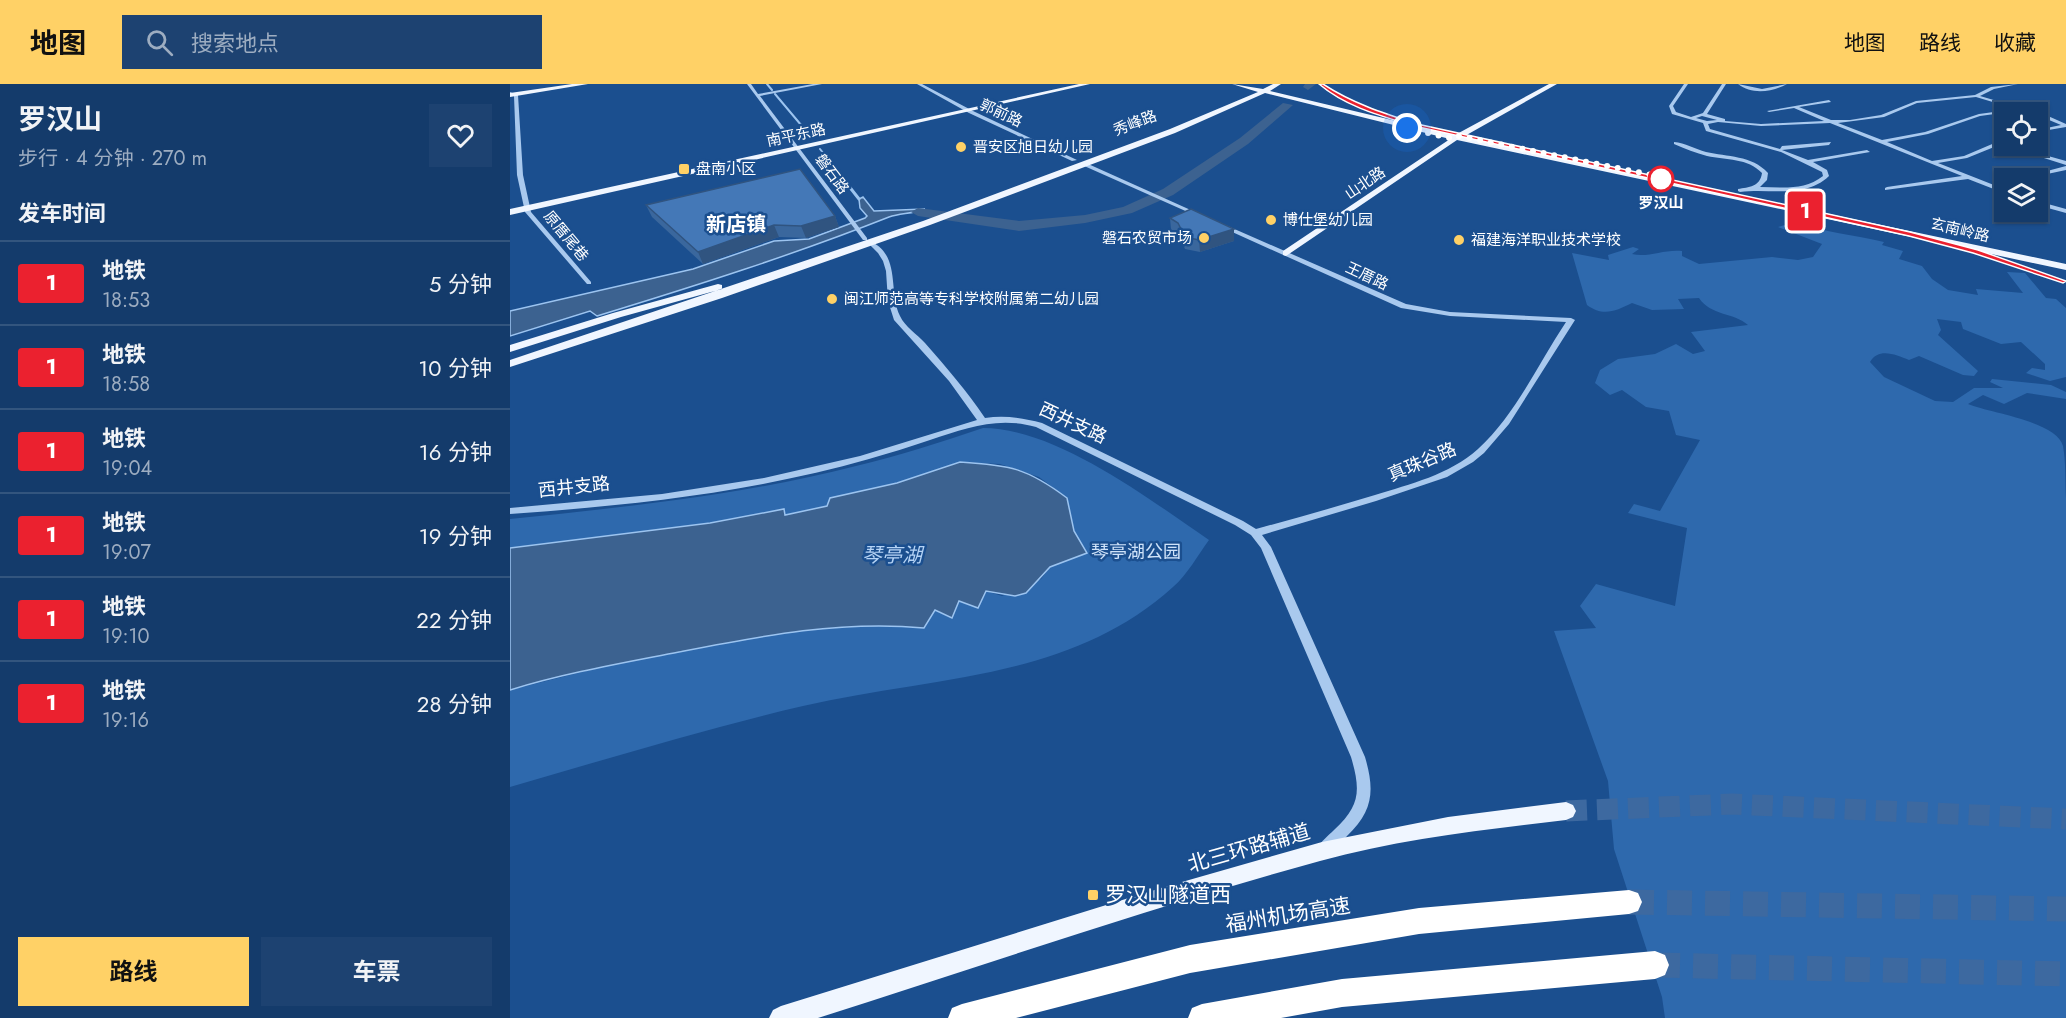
<!DOCTYPE html>
<html lang="zh">
<head>
<meta charset="utf-8">
<style>
  body { margin:0; font-family:Jost,"Noto Sans SC",sans-serif; background:#1d4271; color:#f1f3f6; height:100vh; display:flex; flex-direction:column; font-size:22px; white-space:nowrap }
  * { box-sizing:border-box; margin:0 }
  p { font-size:20px; color:#9dadc1 }
  .icon { flex:none; width:33px; height:33px; fill:none; stroke:currentColor; stroke-width:2; stroke-linecap:round; stroke-linejoin:round }
  .map { position:relative; flex:1; overflow:hidden }
  .panel { display:flex; flex-direction:column; background:#143b6b; width:510px }
  .panel>* { flex:none }
  .badge { padding:0 12px; border-radius:4px; font-size:21px; line-height:39px }
  .fabs { position:absolute; left:1484px; top:18px; display:grid; gap:12px }
  .fabs a { display:grid; place-items:center; width:54px; height:54px; border-radius:0px; background:#143b6b; box-shadow:0 2px 4px #0004,0 0 0 2px #33557e; font-size:30px }
  .you { position:absolute; width:30px; height:30px; margin:-15px; border:4px solid #fff; border-radius:50%; background:#1a73e8; box-shadow:0 0 0 9px #1a73e833 }
  .map>.badge { position:absolute; translate:-50% -50%; box-shadow:0 0 0 3px #fff }
  h2 { padding:0 18px; font-size:22px; line-height:54px }
  .round { display:grid; place-items:center; flex:none; width:63px; height:63px; border-radius:0px; background:#1d4271 }
  .summary { display:flex; align-items:center; justify-content:space-between; height:102px; padding:0 18px }
  h1 { font-size:28px; font-weight:700; line-height:45px }
  .primary-button { display:flex; gap:12px; margin-top:auto; padding:12px 18px }
  .primary-button a { flex:1; height:69px; border-radius:0px; background:#ffd166; color:#111; font-size:24px; font-weight:700; line-height:69px; text-align:center }
  .primary-button a+a { background:#1d4271; color:#f1f3f6 }
  ul { padding:0; list-style:none }
  li { display:flex; align-items:center; gap:18px; height:84px; padding:0 18px; border-top:2px solid #33557e }
  li div { flex:1 }
  li b { display:block; font-size:22px }
  li em { font-style:normal }
  li .badge { min-width:66px; font-weight:700; text-align:center }
  header { display:flex; align-items:center; gap:36px; box-sizing:border-box; height:84px; padding:0 30px; background:#ffd166; color:#111 }
  header strong { font-size:28px }
  nav { display:flex; gap:33px; margin-inline-start:auto; font-size:21px }
  .search { width:420px; height:54px; background:#1d4271; display:flex; align-items:center; gap:15px; box-sizing:border-box; padding:0 21px; border-radius:0px; color:#9dadc1; font-size:22px }
  main { display:flex; flex:1; min-height:0 }
  .map>svg:first-child { display:block }
</style>
</head>
<body>
<header>
<strong>地图</strong>
<div class="search"><svg class="icon" aria-label="search" viewBox="0 0 24 24"><circle cx="10" cy="10" r="6"/><path d="M15 15l6 6"/></svg>搜索地点</div>
<nav><a>地图</a><a>路线</a><a>收藏</a></nav>
</header>
<main>
<section class="panel">
<div class="summary"><div><h1>罗汉山</h1><p>步行 · 4 分钟 · 270 m</p></div><a class="round"><svg class="icon" aria-label="heart" viewBox="0 0 24 24"><path d="M12 20l-8-8c-3-5 5-10 8-4 3-6 11-1 8 4z"/></svg></a></div>
<h2>发车时间</h2>
<ul>
<li><span class="badge" style="background:#eb212f;color:#fff">1</span><div><b>地铁</b><p>18:53</p></div><em>5 分钟</em></li>
<li><span class="badge" style="background:#eb212f;color:#fff">1</span><div><b>地铁</b><p>18:58</p></div><em>10 分钟</em></li>
<li><span class="badge" style="background:#eb212f;color:#fff">1</span><div><b>地铁</b><p>19:04</p></div><em>16 分钟</em></li>
<li><span class="badge" style="background:#eb212f;color:#fff">1</span><div><b>地铁</b><p>19:07</p></div><em>19 分钟</em></li>
<li><span class="badge" style="background:#eb212f;color:#fff">1</span><div><b>地铁</b><p>19:10</p></div><em>22 分钟</em></li>
<li><span class="badge" style="background:#eb212f;color:#fff">1</span><div><b>地铁</b><p>19:16</p></div><em>28 分钟</em></li>
</ul>
<div class="primary-button"><a>路线</a><a>车票</a></div>
</section>
<div class="map">
<svg width="1556" height="934" viewBox="0 0 1556 934">
  <rect width="100%" height="100%" fill="#1b4f8f"/>
  <path fill="#2e69ad" d="M1285 138C1314 148 1344 151 1374 158L1372 161 1393 167 1389 175 1412 182 1422 195 1438 206 1468 211 1466 205 1513 209 1497 188 1515 189 1536 214 1546 215 1556 224V293L1540 297 1516 289 1522 284 1535 286V280L1511 258 1491 260 1453 245 1451 238 1427 235 1431 246 1428 251 1468 287 1464 292 1453 291 1409 272 1399 276C1386 271 1369 263 1360 278L1374 293 1425 317 1443 318 1464 304H1493L1480 298 1482 295 1541 301 1556 308V315L1517 309 1494 320 1473 311 1458 320C1479 329 1547 337 1553 362 1556 378 1555 397 1556 414V934H1155L1152 913 1104 765 1098 697 1044 547 1086 544 1070 522 1086 500 1165 522 1177 444 1118 429 1124 420 1150 427 1190 356 1166 351 1159 327 1136 323 1112 306 1100 311 1085 299 1090 286 1108 275 1145 270 1166 260 1183 270 1195 267 1181 248 1238 241C1223 228 1201 232 1189 214L1168 215 1174 225 1142 226 1122 219C1106 227 1093 233 1077 221L1062 169 1099 176 1098 171 1123 163 1129 165 1122 170C1138 174 1154 165 1172 167V172L1189 180 1262 173 1288 176 1303 173 1312 160 1268 143Z
    M473 344C546 344 639 415 699 456 688 471 677 491 663 503 559 597 422 592 293 622 194 645 97 675 0 703V606L96 582 238 554 291 546 381 541 476 507 492 512 531 495 540 483 576 469 564 447 557 414 529 393 490 380 450 378 387 399 320 414 318 422 275 431 274 425 200 439 0 464V435C116 423 233 411 346 382 389 372 431 358 473 344Z"/>
  <path fill="#3c6290" stroke="#9cc4f0" stroke-width="1.5" d="M353 113 364 127 415 125C402 130 391 129 379 133 283 171 185 202 87 232L80 227 0 252V227L183 185 264 157 299 155 355 134 357 132 350 124 349 115Z
    M450 378C500 381 517 384 557 414L564 447 577 469 540 483 516 509 505 512 476 507 468 524 449 517 442 534 425 526 414 544C331 536 251 552 169 568 113 579 55 589 0 606V464L200 439 274 425 275 431 317 422 320 414 387 399Z"/>
  <g fill="none" stroke-linecap="round" stroke-linejoin="round">
    <path stroke="#9cc4f0" stroke-width="2" d="M257 0 262 6
      M265 10 302 54
      M310 65 340 103"/>
    <path stroke="#9cc4f0" stroke-width="3" d="M338 101 349 115"/>
    <path fill="#3c6290" fill-rule="evenodd" d="M806 0 798 6 793 3 795 0Z
      M773 19 783 21 738 60 663 111 622 129 575 139 509 147 408 132 401 128 408 124 509 137 575 131 613 123 653 105 730 54Z"/>
    <path stroke="#3d69a0" stroke-width="21" stroke-dasharray="21 10" stroke-linecap="butt" d="M1056 727 1222 720 1556 735"/>
    <path stroke="#3d69a0" stroke-width="25" stroke-dasharray="25 13" stroke-linecap="butt" d="M1119 818 1556 825
      M1145 881 1556 890"/>
    <path fill="#a9c9ee" fill-rule="evenodd" d="M237 0H241L248 10 303 0H312L250 12 357 154V156H353Z
      M407 0H412L463 27 567 76 562 77 459 29Z
      M1174 0H1178L1163 22 1166 28 1181 33 1193 29 1212 0H1216L1197 30 1215 35V37L1251 40 1314 37 1284 24 1259 28 1257 27 1319 16 1321 18 1289 23 1321 36H1340L1371 31 1406 17 1465 11 1481 3 1508 0 1484 5 1470 12 1511 24 1537 18 1539 19 1514 26 1470 32 1418 50 1377 58 1422 77 1454 72 1494 55V59L1457 74 1428 79 1494 105V109L1458 95 1375 106V104L1377 103 1452 92 1320 39 1251 42 1208 38 1198 40 1200 45 1270 65 1272 62 1321 58 1319 61 1272 66 1298 76 1357 66 1360 68 1303 78 1317 86 1319 92C1295 115 1260 104 1230 108L1228 107V105C1239 103 1250 103 1252 89 1238 74 1216 76 1197 72 1186 69 1175 65 1164 60V58C1175 59 1185 65 1196 68 1217 73 1242 71 1258 89L1257 96 1250 103C1272 103 1294 107 1313 92L1312 88 1271 68 1196 47 1193 39 1162 30 1159 22ZM1466 13 1506 25 1469 30 1415 48 1372 56 1328 39 1374 33 1407 19ZM1192 32 1207 36 1197 37 1186 34Z
      M1228 0 1252 5 1277 0C1262 8 1242 11 1228 0Z
      M0 8 8 11 13 91 21 128 81 198V200H77L15 128 7 91 4 12 0 10Z
      M1525 28H1529L1556 40V43L1527 48V46L1551 41 1527 31Z
      M1496 62H1503L1556 77V81Z
      M572 79H576L694 132 689 133 572 81Z
      M1556 82V86L1519 94H1511Z
      M1527 117 1556 125V129L1527 121Z
      M709 140H713L896 220 940 228 1061 234 1065 236 999 340 974 369 963 378 937 393 866 417 752 451 761 463 855 673C865 707 863 727 837 752 831 759 824 767 815 771L810 769 808 764C811 757 818 752 824 746 850 722 851 707 841 673L751 464 741 451 725 441 526 343C488 332 456 344 420 356 400 363 379 369 359 375 324 385 288 393 253 400 169 416 85 424 0 430V424L152 410 254 394 350 372 467 336 439 297 384 236 378 217 376 187 373 177 368 169 359 160 362 158C391 173 378 207 390 232 395 243 407 250 415 259 436 283 457 307 475 334 495 331 513 334 532 339L733 437 746 445C786 434 826 423 865 411 900 400 939 391 968 365 1006 330 1028 280 1056 238L940 232 891 224 709 142Z"/>
    <path fill="#f0f6ff" fill-rule="evenodd" d="M62 0H78L0 13V9Z
      M569 0H580L0 131V125Z
      M722 0 753 5 763 0H771L760 7 945 51 1039 0H1047L953 53 1556 180V186L947 56 776 172 773 171V167L940 55 755 9 665 49 420 141 212 214 0 283V276L413 137 660 45 748 8Z
      M208 200 212 201V205L111 233 0 268V261L103 229Z
      M1056 718 1063 721 1066 727 1063 733 1056 736C974 746 890 755 810 777 641 823 475 881 308 934H259L263 926 271 922 651 804 812 758 938 733Z"/>
    <path fill="#fff" fill-rule="evenodd" d="M1119 806 1128 809 1132 818 1128 827 1119 830 909 850 680 889 506 934H438L442 924 452 920 680 861 909 824Z
      M1145 867 1155 871 1159 881 1155 891 1145 895 832 923 771 934H678L682 924 692 920 832 895Z"/>
  </g>
  <path fill="#3a679d" d="M136 121 325 132 329 143 296 154 269 153 193 180 142 133Z
    M660 134 724 145V157L690 168 675 165 669 151 661 146Z"/>
  <path fill="#305480" d="M325 132 329 143 296 154 291 142Z
    M264 141 269 153 193 180 188 168Z
    M724 145V157L690 168 689 156Z"/>
  <path fill="#4478b7" stroke="#305480" stroke-width="1.5" d="M290 85 325 132 291 142 264 141 188 168 136 121Z
    M681 125 724 145 689 156 675 153 668 139 660 134Z"/>
  <path fill="#eb212f" stroke="#fff" stroke-width="1.5" d="M809 0H813C842 19 873 29 907 40L1400 148 1468 166 1556 197 1553 199 1463 169 1399 152 904 42C871 32 836 23 809 0Z"/>
  <g fill="none" stroke-linecap="round" stroke-linejoin="round">
    <path stroke="#fff" stroke-width="6" stroke-dasharray="0 10.8" d="M897 44 944 55 949 52 1147 92 1151 95"/>
  </g>
  <g fill="#ffd166" stroke="#1b4f8f" stroke-width="2">
    <circle cx="451" cy="63" r="6"/>
    <rect x="168" y="79" width="12" height="12" rx="3"/>
    <circle cx="761" cy="136" r="6"/>
    <circle cx="694" cy="154" r="6"/>
    <circle cx="949" cy="156" r="6"/>
    <circle cx="322" cy="215" r="6"/>
    <rect x="577" y="805" width="12" height="12" rx="3"/>
  </g>
  <circle fill="#fff" stroke="#eb212f" stroke-width="3" cx="1151" cy="95" r="12"/>
  <g text-anchor="middle" dominant-baseline="central" stroke-width="5" stroke-linejoin="round" paint-order="stroke">
    <g font-size="15" fill="#fff" stroke="#1b4f8f">
      <text transform="translate(491 29) rotate(25)">郭前路</text>
      <text transform="translate(625 39) rotate(-21)">秀峰路</text>
      <text transform="translate(286 51) rotate(-12)">南平东路</text>
      <text transform="translate(322 90) rotate(53)">磐石路</text>
      <text transform="translate(855 99) rotate(-34)">山北路</text>
      <text transform="translate(1450 146) rotate(13)">玄南岭路</text>
      <text transform="translate(56 152) rotate(50)">原厝尾巷</text>
      <text transform="translate(857 192) rotate(25)">王厝路</text>
    </g>
    <g font-size="15" fill="#fff" stroke="#1b4f8f" text-anchor="start">
      <text x="463" y="63">晋安区旭日幼儿园</text>
      <text x="186" y="85">盘南小区</text>
      <text x="773" y="136">博仕堡幼儿园</text>
      <text x="682" y="154" text-anchor="end">磐石农贸市场</text>
      <text x="961" y="156">福建海洋职业技术学校</text>
      <text x="334" y="215">闽江师范高等专科学校附属第二幼儿园</text>
    </g>
    <g font-size="15" font-weight="bold" fill="#fff" stroke="#1b4f8f">
      <text x="1151" y="119">罗汉山</text>
    </g>
    <g font-size="18" fill="#fff" stroke="#1b4f8f">
      <text transform="translate(563 339) rotate(25)">西井支路</text>
      <text transform="translate(912 378) rotate(-23)">真珠谷路</text>
      <text transform="translate(64 403) rotate(-6)">西井支路</text>
    </g>
    <g font-size="18" fill="#cfe3fa" stroke="#1b4f8f">
      <text x="626" y="468">琴亭湖公园</text>
    </g>
    <g font-size="20" font-weight="bold" fill="#fff" stroke="#1b4f8f">
      <text x="226" y="140">新店镇</text>
    </g>
    <g font-size="20" font-style="italic" fill="#b5d3f5" stroke="#1b4f8f">
      <text x="382" y="471">琴亭湖</text>
    </g>
    <g font-size="21" fill="#fff" stroke="#1b4f8f">
      <text transform="translate(739 764) rotate(-16)">北三环路辅道</text>
      <text transform="translate(778 831) rotate(-9)">福州机场高速</text>
    </g>
    <g font-size="21" fill="#fff" stroke="#1b4f8f" text-anchor="start">
      <text x="595" y="811">罗汉山隧道西</text>
    </g>
  </g>
</svg>
<div class="fabs">
<a><svg class="icon" aria-label="locate" viewBox="0 0 24 24"><circle cx="12" cy="12" r="6"/><path d="M12 2v4M12 18v4M2 12h4M18 12h4"/></svg></a>
<a><svg class="icon" aria-label="layers" viewBox="0 0 24 24"><path d="M12 4l9 5-9 5-9-5zM3 14l9 5 9-5"/></svg></a>
</div>
<div class="you" style="left:897px;top:44px"></div>
<b class="badge" style="left:1295px;top:127px;background:#eb212f;color:#fff">1</b>
</div>
</main>
</body>
</html>
